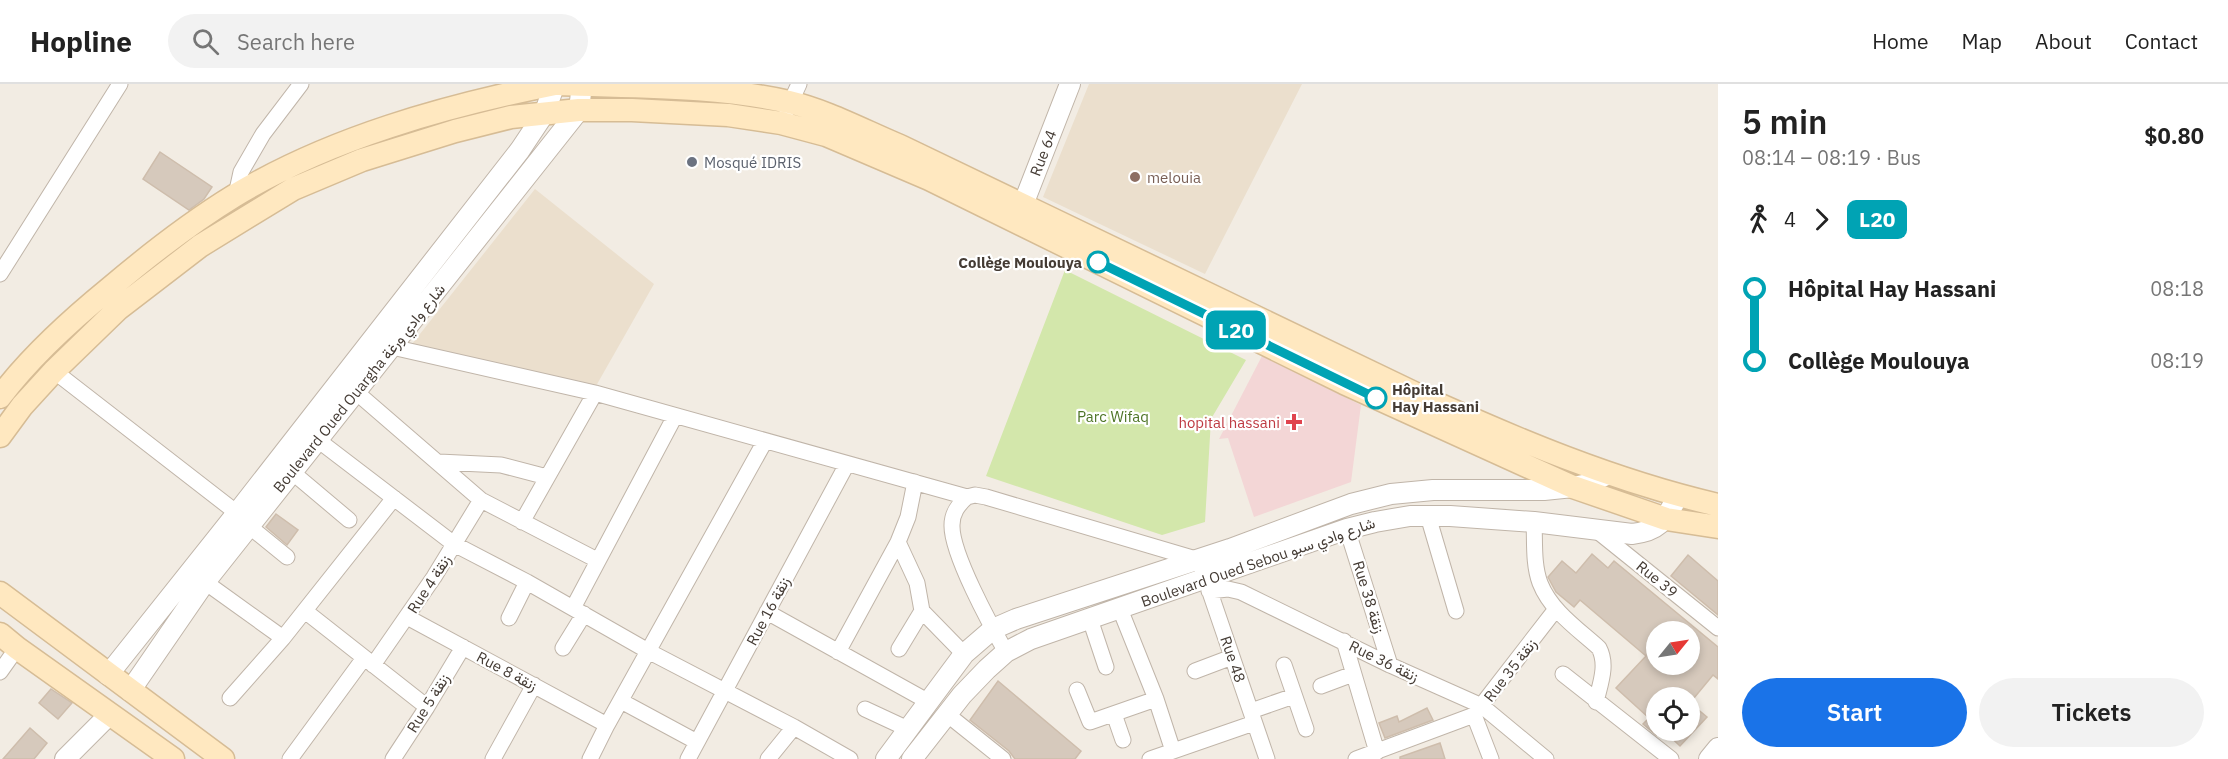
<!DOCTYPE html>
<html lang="en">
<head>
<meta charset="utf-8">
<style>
  body { margin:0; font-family:"IBM Plex Sans",Vazirmatn,sans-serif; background:#f2f2f2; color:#222; height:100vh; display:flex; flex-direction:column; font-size:22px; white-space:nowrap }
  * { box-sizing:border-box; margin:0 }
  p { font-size:20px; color:#767676 }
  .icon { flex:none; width:33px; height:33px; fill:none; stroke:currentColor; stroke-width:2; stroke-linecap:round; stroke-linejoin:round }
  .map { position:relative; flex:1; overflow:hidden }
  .side { display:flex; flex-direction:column; background:#fff; width:510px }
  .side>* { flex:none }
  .badge { padding:0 12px; border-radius:9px; font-size:21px; line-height:39px }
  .needle { width:39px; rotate:60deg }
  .fabs { position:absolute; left:1646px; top:537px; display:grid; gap:12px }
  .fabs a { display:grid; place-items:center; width:54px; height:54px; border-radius:50%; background:#fff; box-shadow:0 3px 9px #0003; font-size:30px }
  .map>.badge { position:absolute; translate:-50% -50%; box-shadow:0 0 0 3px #fff }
  .legs { display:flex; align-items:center; gap:9px; height:66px; padding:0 24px; font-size:20px }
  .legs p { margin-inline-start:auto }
  .summary { display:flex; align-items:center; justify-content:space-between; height:102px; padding:0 24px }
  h1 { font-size:33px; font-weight:600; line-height:45px }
  .primary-button { display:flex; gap:12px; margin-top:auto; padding:12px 24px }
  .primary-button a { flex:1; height:69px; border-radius:36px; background:#1a73e8; color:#fff; font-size:24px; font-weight:600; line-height:69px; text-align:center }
  .primary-button a+a { background:#f2f2f2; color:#222 }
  ul { padding:0 24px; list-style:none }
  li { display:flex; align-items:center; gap:21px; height:72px; font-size:22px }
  li i { display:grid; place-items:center; width:9px; height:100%; margin:0 8px; background:currentColor }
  li i::after { content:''; width:15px; height:15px; margin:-8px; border:4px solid; border-radius:50%; background:#fff }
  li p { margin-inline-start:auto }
  li:first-child i { background:linear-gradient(#0000 50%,currentColor 0) }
  li:last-child i { background:linear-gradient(currentColor 50%,#0000 0) }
  header { display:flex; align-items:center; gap:36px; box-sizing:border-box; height:84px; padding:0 30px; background:#fff; border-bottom:2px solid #e0e0e0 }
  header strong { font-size:28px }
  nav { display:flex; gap:33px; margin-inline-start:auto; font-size:21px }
  .search { width:420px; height:54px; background:#f2f2f2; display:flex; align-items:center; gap:15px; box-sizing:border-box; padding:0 21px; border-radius:33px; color:#767676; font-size:22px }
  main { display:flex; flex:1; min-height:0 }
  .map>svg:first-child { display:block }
</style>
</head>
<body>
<header>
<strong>Hopline</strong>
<div class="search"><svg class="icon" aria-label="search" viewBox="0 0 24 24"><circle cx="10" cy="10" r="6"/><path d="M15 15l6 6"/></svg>Search here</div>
<nav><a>Home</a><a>Map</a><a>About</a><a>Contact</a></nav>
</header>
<main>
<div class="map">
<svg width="1718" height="675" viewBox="0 0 1718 675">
  <rect width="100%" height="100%" fill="#f2ece3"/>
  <path fill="#ebdfcd" d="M1089 0H1302L1205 190 1043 113Z
    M535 105 654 200 596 302 412 260Z"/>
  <path fill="#f3d6d6" d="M1262 272 1361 321 1351 398 1254 433 1228 354 1219 355Z"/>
  <path fill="#d3e7ab" d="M1065 186 1246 276 1211 335 1205 438 1162 451 986 392Z"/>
  <path fill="#d6c9bc" stroke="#cebdac" stroke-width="1.5" fill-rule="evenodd" d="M160 68 212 103 204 115 189 126 143 95Z
    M276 430 298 446 287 461 266 443Z
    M1592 470 1608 484 1614 477 1718 563V595L1713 591 1694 614H1656V651L1643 640 1649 634 1616 604 1646 572 1580 516 1574 523 1556 508 1549 495 1548 493 1562 477 1576 489ZM1656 548H1689V580H1656Z
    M1688 471 1718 497V531L1671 492Z
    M998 597 1081 667 1075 675H1015L1009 667 970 636Z
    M51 605 72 619 58 635 39 619Z
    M1689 618 1707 633 1680 662 1663 646H1689Z
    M1427 624 1433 636 1385 654 1379 639 1397 632 1399 638Z
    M30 644 47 659 34 675H3Z
    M1440 659 1445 675H1400V673Z"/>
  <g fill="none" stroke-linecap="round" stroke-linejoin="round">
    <defs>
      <path id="minor" d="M787 26 799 0
        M236 111 241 88 263 50 301 0
        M0 190 120 0
        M392 263 595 309 967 413 975 411 986 413 1199 476 1267 675
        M54 287 237 429
        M356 308 481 416 597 476
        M310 350 454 460 527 498 648 567 794 643 850 675
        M439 378 501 381 547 393
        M292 388 349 436
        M967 413C958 421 952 429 952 441 951 469 991 542 1006 568
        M1428 432 1456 527
        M522 438 595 309
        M1534 438C1535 458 1533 480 1540 499 1551 527 1578 545 1599 564 1608 581 1600 600 1596 618
        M249 442 287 473
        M1347 445 1390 581
        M1596 446 1718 544
        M898 458 917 499 922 527 964 570
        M205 498 283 554
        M1209 507 1228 505 1241 508 1390 581 1482 622 1546 675
        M573 524 675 332
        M1120 525 1156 615 1173 667
        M305 527 427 623
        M767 528 929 618
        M407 533 607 641
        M509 534 527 498
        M1090 535 1106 583
        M1344 557 1377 668
        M563 564 584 530
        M899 565 922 527
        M838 568 898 458 908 433 915 398
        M373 581 434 493 481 416
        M1284 581 1306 645
        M1195 587 1232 573
        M0 588 17 564
        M1563 590 1671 675
        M1321 602 1353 590
        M1077 606 1090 638 1156 615
        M230 614 283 554 394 414
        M621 617 697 658
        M865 625 908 645
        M1251 627 1294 612
        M1114 630 1123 656
        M948 631 1003 675
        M1474 631 1491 675
        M290 675 364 574
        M393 675 427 623 463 563
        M493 675 534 601
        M590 675 607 641 765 357
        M688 675 847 380
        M768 675 794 643
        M1150 675 1254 639
        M1356 675 1474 631 1556 525"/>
      <path id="tertiary" d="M1017 136 1070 0
        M108 591 237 429 520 66 544 30 555 0
        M130 607 205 498 579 26 582 0
        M65 675 109 631
        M886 675 964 570 993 545 1016 535 1230 465 1351 420 1391 410 1433 406H1544L1573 403 1588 400 1608 390
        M912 675 962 611 987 585 1006 568 1031 555 1347 445 1375 438 1410 432H1450L1534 438 1632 450C1661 447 1665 435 1678 412
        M1709 675 1718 664"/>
      <path id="secondary" d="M559 0C636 3 713 1 789 18 827 27 864 47 900 62L1418 311C1515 355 1614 397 1718 421
        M0 313C30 273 72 235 110 204 149 171 190 139 234 112 330 54 445 22 555 0
        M0 352 22 322 54 287 118 225 200 162 293 105 362 76 455 47 511 33 579 26H632L728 31 781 39 826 51 929 95 1344 299 1573 403 1666 435 1718 443
        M0 509 223 675
        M0 550 17 564 173 675"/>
    </defs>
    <use href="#minor" stroke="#c0b5a9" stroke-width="17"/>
    <use href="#tertiary" stroke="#c0b5a9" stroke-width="22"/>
    <use href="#secondary" stroke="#d6bc95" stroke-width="25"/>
    <use href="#minor" stroke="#fff" stroke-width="15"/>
    <use href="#tertiary" stroke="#fff" stroke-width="20"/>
    <use href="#secondary" stroke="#ffe8c0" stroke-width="22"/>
  </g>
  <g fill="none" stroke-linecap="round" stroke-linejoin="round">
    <defs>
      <path id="line-1" d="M1098 178 1376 314"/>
    </defs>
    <use href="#line-1" stroke="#fff" stroke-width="14"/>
    <use href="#line-1" stroke="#00a3b4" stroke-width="9"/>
  </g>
  <circle fill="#6b7280" stroke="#fff" stroke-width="2" cx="692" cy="78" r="6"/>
  <circle fill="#8d6e63" stroke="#fff" stroke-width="2" cx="1135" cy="93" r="6"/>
  <g fill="#fff" stroke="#00a3b4" stroke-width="3">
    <circle cx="1098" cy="178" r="10"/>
    <circle cx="1376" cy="314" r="10"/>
  </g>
  <path fill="#e0444e" stroke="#fff" stroke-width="2" d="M1291 329h6v6h6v6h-6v6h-6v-6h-6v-6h6z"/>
  <g text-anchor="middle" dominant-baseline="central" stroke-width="4.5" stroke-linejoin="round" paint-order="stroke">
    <g font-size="15" fill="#443b34" stroke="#fff">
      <text transform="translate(1043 69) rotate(-69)">Rue 64</text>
      <text transform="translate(359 304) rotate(-51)">Boulevard Oued Ouargha شارع وادي ورغة</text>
      <text transform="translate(1258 478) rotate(-19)">Boulevard Oued Sebou شارع وادي سبو</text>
      <text transform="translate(1657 495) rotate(39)">Rue 39</text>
      <text transform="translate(429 500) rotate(-57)">Rue 4 زنقة</text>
      <text transform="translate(1369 513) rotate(73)">Rue 38 زنقة</text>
      <text transform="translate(768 527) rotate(-62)">Rue 16 زنقة</text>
      <text transform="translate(1233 575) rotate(71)">Rue 48</text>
      <text transform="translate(1384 577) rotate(26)">Rue 36 زنقة</text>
      <text transform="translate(1510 586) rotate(-52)">Rue 35 زنقة</text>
      <text transform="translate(507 587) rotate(28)">Rue 8 زنقة</text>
      <text transform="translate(428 619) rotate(-58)">Rue 5 زنقة</text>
    </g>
    <g font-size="15" fill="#5b616d" stroke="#fff" text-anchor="start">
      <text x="704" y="78">Mosqué IDRIS</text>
    </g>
    <g font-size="15" fill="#785e54" stroke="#fff" text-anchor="start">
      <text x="1147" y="93">melouia</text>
    </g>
    <g font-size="15" font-weight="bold" fill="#443b34" stroke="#fff" text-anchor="end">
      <text x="1082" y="178">Collège Moulouya</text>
      <text x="1392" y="305" text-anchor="start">Hôpital<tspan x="1392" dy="17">Hay Hassani</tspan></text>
    </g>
    <g font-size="15" fill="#4e7527" stroke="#fff">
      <text x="1113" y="332">Parc Wifaq</text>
    </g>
    <g font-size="15" fill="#be3a42" stroke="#fff" text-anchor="end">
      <text x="1280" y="338">hopital hassani</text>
    </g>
  </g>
</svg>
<div class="fabs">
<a><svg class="needle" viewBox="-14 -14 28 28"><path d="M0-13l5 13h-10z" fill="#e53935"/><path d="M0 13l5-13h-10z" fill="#767676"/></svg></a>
<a><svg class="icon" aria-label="locate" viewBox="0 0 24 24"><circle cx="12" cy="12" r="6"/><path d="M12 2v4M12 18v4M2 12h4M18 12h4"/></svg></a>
</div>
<b class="badge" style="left:1236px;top:246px;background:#00a3b4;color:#fff">L20</b>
</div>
<section class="side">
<div class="summary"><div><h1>5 min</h1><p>08:14 – 08:19 · Bus</p></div><b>$0.80</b></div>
<div class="legs"><svg class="icon" aria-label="walk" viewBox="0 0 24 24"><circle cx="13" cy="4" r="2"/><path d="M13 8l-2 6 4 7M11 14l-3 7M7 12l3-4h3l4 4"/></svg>4<svg class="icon" aria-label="forward" viewBox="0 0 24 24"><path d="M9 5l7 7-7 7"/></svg><b class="badge" style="background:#00a3b4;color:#fff">L20</b></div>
<ul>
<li><i style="color:#00a3b4"></i><b>Hôpital Hay Hassani</b><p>08:18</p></li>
<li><i style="color:#00a3b4"></i><b>Collège Moulouya</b><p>08:19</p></li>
</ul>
<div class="primary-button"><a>Start</a><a>Tickets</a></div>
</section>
</main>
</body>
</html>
